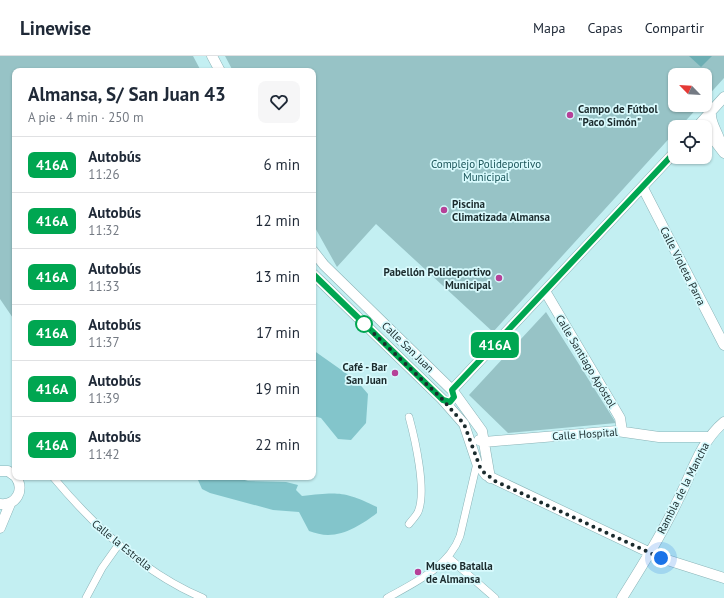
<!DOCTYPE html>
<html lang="es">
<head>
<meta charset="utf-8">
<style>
  body { margin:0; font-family:"PT Sans",sans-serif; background:#f6f6f7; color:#1f2937; height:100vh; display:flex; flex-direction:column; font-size:15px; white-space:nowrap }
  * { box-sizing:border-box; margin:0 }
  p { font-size:13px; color:#747a83 }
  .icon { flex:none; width:22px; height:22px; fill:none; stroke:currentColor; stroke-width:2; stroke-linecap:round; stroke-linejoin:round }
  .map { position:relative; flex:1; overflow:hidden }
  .panel { position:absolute; left:12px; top:12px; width:304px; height:412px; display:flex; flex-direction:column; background:#fff; border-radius:8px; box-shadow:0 1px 3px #0004 }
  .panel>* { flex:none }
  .badge { padding:0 8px; border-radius:6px; font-size:14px; line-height:26px }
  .needle { width:26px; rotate:295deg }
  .fabs { position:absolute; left:668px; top:12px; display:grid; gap:8px }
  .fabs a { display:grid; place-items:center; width:44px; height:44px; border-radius:8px; background:#fff; box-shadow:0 1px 3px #0004; font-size:20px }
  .you { position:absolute; width:20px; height:20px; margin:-10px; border:3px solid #fff; border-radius:50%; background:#1a73e8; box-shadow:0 0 0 6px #1a73e833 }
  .map>.badge { position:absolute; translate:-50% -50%; box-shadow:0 0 0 2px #fff }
  .round { display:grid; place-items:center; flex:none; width:42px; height:42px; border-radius:8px; background:#f6f6f7 }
  .headline { display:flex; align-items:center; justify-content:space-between; height:68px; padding:0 16px }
  h1 { font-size:19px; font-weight:700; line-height:30px }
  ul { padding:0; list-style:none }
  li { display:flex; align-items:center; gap:12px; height:56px; padding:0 16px; border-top:1px solid #e0e1e3 }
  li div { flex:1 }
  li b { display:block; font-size:15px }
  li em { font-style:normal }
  li .badge { min-width:44px; font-weight:700; text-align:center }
  header { display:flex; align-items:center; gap:24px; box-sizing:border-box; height:56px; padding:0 20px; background:#fff; border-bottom:1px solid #e0e1e3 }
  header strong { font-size:19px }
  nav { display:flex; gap:22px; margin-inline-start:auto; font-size:14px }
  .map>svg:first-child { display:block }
</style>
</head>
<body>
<header>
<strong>Linewise</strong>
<nav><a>Mapa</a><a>Capas</a><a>Compartir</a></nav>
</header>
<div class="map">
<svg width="724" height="542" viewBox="0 0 724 542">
  <rect width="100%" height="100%" fill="#c3eff2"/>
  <path fill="#97c3c6" d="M0 0H193L201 15H15V265L0 243Z
    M225 0H724V22L705 43V19H675V49H700L680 71H675V76L493 276 376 168 337 211 313 168V15H233Z
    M546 256 616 367 508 377 469 339Z"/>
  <path fill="#83c5cb" d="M313 294 357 325 368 338 366 367 351 384 338 383 321 362 313 360Z
    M209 421H235L248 425 286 426 298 429 296 434 302 440C338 436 344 435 377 451V457C364 467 346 479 328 479 322 479 315 477 309 475L299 456 273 454 210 437 202 433 198 424Z"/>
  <path fill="#6caeb3" d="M689 0H712L701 11Z"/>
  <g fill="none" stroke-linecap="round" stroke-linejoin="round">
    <defs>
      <path id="pedestrian" d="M409 361C415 383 427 435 418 456 416 460 412 464 409 468
        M53 421C94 470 143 517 203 542
        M448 501 495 542
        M86 542 102 512 119 488
        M387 542C414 527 449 511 460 480L477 407"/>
      <path id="minor" d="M212 0 220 15
        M711 55C709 68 720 78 721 90
        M697 71 724 41
        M705 79 714 84 724 97
        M643 132 724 289
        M313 195 324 209 453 335 482 375 490 422
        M313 218 442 343 464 368 477 407 486 419 661 502 724 522
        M545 235 620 362 622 375
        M452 334 675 96
        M479 384 484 386 617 375 659 381H710
        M0 415H8L15 420
        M0 448C16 450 25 434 16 421
        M0 472 10 448
        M622 542C642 510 662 478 678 444 692 417 700 386 724 366"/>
    </defs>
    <use href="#pedestrian" stroke="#8ab3b7" stroke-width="8"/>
    <use href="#minor" stroke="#8ab3b7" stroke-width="11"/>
    <use href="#pedestrian" stroke="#fff" stroke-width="7"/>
    <use href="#minor" stroke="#fff" stroke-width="10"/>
  </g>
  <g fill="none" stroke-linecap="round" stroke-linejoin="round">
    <defs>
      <path id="line" d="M313 218 443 344 450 346 454 341 452 334 675 96"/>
    </defs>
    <use href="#line" stroke="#fff" stroke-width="9"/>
    <use href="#line" stroke="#00a651" stroke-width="6"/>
    <path stroke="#1b2b2d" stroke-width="4" stroke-dasharray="0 7.2" d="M364 268 442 343 464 368 481 414 495 425 661 502"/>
  </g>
  <g fill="#b64198" stroke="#d8fafd" stroke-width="1.5">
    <circle cx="570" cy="59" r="4"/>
    <circle cx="444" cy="154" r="4"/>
    <circle cx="499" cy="222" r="4"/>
    <circle cx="395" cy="317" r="4"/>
    <circle cx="418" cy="516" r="4"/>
  </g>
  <circle fill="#fff" stroke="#00a651" stroke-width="2" cx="364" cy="268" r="8"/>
  <g text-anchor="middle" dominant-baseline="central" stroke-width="3.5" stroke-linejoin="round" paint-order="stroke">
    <g font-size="11" font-weight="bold" fill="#1b2b2d" stroke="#d8fafd" text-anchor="start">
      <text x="578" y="53">Campo de Fútbol<tspan x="578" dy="13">"Paco Simón"</tspan></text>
      <text x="452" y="148">Piscina<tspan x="452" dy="13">Climatizada Almansa</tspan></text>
      <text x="491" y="216" text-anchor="end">Pabellón Polideportivo<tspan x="491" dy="13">Municipal</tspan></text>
      <text x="387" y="311" text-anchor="end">Café - Bar<tspan x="387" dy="13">San Juan</tspan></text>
      <text x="426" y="510">Museo Batalla<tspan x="426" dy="13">de Almansa</tspan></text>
    </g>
    <g font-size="11" fill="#1a5458" stroke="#d8fafd">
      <text x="486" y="108">Complejo Polideportivo<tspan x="486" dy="13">Municipal</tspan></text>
    </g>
    <g font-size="11" fill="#1b2b2d" stroke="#d8fafd">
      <text transform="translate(683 210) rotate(63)">Calle Violeta Parra</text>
      <text transform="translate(408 291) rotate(44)">Calle San Juan</text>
      <text transform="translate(586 305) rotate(59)">Calle Santiago Apóstol</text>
      <text transform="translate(585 378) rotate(-4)">Calle Hospital</text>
      <text transform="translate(683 432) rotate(-63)">Rambla de la Mancha</text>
      <text transform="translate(122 489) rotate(39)">Calle la Estrella</text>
    </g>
  </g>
</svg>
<div class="fabs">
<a><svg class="needle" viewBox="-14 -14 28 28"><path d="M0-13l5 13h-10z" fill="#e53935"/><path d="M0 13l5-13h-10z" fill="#747a83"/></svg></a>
<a><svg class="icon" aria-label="locate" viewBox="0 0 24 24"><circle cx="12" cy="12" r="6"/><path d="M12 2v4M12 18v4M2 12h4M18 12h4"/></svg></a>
</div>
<div class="you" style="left:661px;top:502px"></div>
<b class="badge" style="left:495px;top:289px;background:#00a651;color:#fff">416A</b>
<section class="panel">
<div class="headline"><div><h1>Almansa, S/ San Juan 43</h1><p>A pie · 4 min · 250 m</p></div><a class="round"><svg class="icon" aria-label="heart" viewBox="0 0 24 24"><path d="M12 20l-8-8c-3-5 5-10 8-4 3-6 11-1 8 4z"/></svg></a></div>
<ul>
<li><span class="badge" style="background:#00a651;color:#fff">416A</span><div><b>Autobús</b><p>11:26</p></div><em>6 min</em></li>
<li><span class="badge" style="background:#00a651;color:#fff">416A</span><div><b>Autobús</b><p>11:32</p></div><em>12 min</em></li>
<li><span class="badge" style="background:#00a651;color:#fff">416A</span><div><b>Autobús</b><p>11:33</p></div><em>13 min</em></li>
<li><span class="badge" style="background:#00a651;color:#fff">416A</span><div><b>Autobús</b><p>11:37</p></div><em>17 min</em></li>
<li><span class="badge" style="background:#00a651;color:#fff">416A</span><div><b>Autobús</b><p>11:39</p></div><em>19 min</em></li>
<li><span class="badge" style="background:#00a651;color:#fff">416A</span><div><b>Autobús</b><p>11:42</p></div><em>22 min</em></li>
</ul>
</section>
</div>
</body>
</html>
